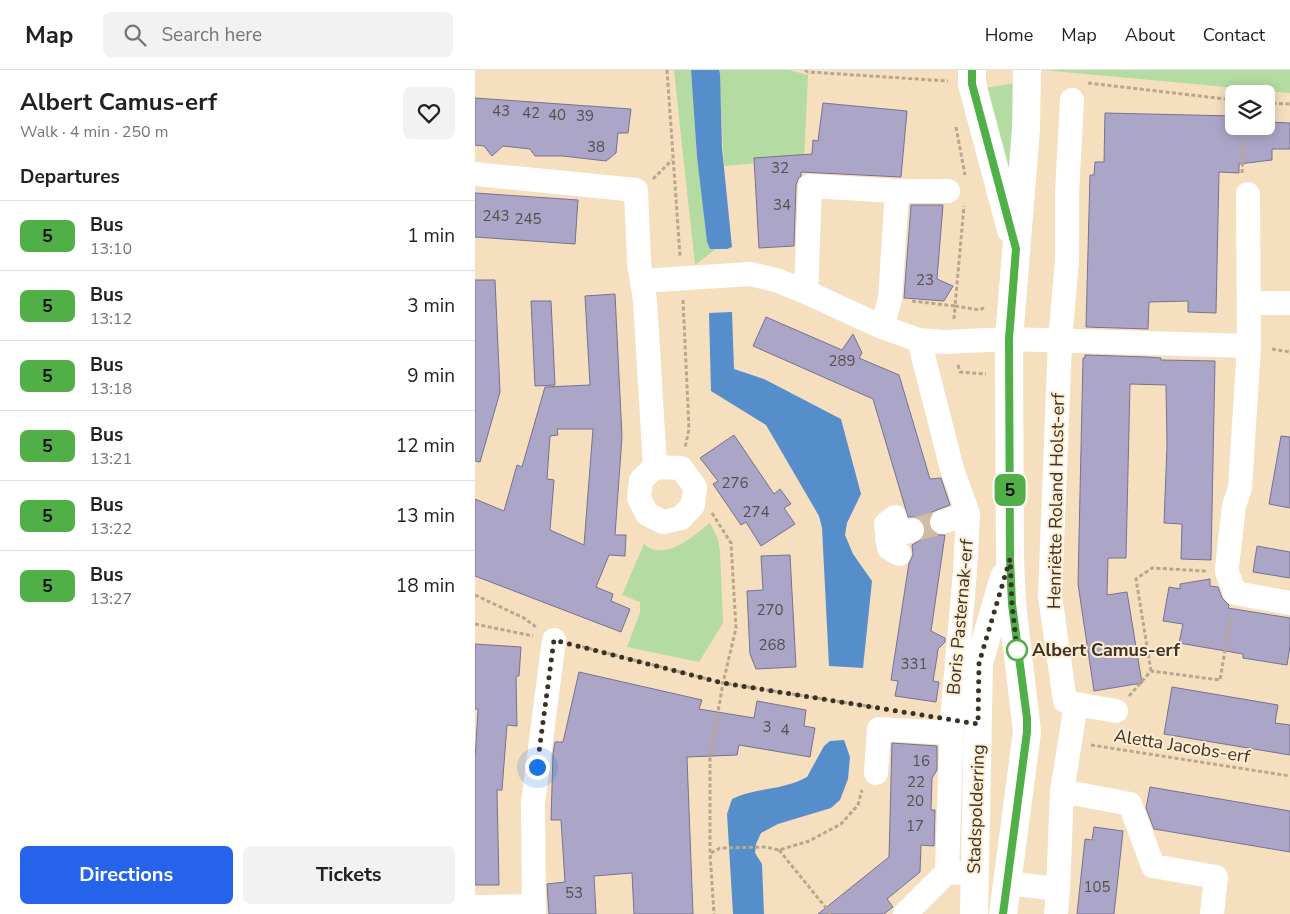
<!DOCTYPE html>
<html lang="en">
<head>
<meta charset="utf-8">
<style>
  body { margin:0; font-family:"Nunito Sans",sans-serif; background:#f2f2f2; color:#202124; height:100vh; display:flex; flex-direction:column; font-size:19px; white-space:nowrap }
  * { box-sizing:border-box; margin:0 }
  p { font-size:16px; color:#757577 }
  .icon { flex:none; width:28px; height:28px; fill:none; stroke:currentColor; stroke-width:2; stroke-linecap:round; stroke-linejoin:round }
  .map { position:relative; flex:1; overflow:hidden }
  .details { display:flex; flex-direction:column; background:#fff; width:475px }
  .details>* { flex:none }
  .badge { padding:0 10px; border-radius:8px; font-size:18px; line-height:32px }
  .tools { position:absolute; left:750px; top:15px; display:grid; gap:10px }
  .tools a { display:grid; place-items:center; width:50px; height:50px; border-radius:8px; background:#fff; box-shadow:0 2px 12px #0003; font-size:25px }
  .you { position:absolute; width:25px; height:25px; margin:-12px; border:4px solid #fff; border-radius:50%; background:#1a73e8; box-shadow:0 0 0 8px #1a73e833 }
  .map>.badge { position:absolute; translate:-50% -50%; box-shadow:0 0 0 2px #fff }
  h2 { padding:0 20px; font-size:19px; line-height:45px }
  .round { display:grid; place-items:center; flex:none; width:52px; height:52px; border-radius:8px; background:#f2f2f2 }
  .overview { display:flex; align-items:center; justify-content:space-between; height:85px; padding:0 20px }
  h1 { font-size:24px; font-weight:700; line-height:38px }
  .cta { display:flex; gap:10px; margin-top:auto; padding:10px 20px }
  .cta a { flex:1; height:58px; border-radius:8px; background:#2563eb; color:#fff; font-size:20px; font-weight:700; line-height:58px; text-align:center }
  .cta a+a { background:#f2f2f2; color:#202124 }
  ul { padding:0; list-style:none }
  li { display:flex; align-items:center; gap:15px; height:70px; padding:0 20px; border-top:1px solid #e0e0e0 }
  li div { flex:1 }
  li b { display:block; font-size:19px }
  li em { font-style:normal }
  li .badge { min-width:55px; font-weight:700; text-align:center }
  header { display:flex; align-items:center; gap:30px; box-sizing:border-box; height:70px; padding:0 25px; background:#fff; border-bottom:1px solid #e0e0e0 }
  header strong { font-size:24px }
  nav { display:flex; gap:28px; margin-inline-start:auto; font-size:18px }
  .search { width:350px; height:45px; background:#f2f2f2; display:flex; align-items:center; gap:12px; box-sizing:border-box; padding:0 18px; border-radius:8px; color:#757577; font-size:19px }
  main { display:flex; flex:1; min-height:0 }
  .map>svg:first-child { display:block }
</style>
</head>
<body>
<header>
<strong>Map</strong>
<div class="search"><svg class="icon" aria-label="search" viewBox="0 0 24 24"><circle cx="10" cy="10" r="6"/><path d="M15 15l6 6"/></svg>Search here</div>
<nav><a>Home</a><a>Map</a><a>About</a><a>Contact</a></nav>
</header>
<main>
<section class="details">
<div class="overview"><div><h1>Albert Camus-erf</h1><p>Walk · 4 min · 250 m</p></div><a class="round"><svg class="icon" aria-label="heart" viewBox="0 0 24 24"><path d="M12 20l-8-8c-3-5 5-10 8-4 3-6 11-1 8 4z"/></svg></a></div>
<h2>Departures</h2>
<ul>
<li><span class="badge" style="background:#50af46;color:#111">5</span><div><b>Bus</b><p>13:10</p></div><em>1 min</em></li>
<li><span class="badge" style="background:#50af46;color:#111">5</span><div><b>Bus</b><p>13:12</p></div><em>3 min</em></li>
<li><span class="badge" style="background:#50af46;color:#111">5</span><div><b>Bus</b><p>13:18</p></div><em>9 min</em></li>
<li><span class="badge" style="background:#50af46;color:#111">5</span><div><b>Bus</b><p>13:21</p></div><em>12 min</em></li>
<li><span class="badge" style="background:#50af46;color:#111">5</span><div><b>Bus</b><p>13:22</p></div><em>13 min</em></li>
<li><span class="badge" style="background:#50af46;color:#111">5</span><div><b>Bus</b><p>13:27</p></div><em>18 min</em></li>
</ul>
<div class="cta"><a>Directions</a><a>Tickets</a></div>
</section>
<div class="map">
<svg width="815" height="844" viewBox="0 0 815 844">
  <rect width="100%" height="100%" fill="#f5dfbf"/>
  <path fill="#b4dba1" d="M199 0H216L222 87 232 172 235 179H241L220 195Z
    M244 0H314L333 5 329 89 249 96Z
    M568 0H815V23Z
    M547 12 538 153 504 19Z
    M235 453 243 469 245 481 248 553 224 592 152 577 165 543V532L147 525 169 474C190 493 219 465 235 453Z"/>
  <path fill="#568ecc" d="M216 0H244L245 4 247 78 257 177 252 179H235L232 172 222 87Z
    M257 242 259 299 289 309 366 349 386 424 372 453 370 465 378 484 397 511 388 598 354 596 347 458 344 446 291 355 236 321 234 243Z
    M369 670 375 687 373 709 365 730 356 738 303 754 286 763 281 774 280 783 287 794 289 844H258L252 744 257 729C281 717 307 721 332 707L349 676 355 671Z"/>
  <path fill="#aba5c7" stroke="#777191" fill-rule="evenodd" d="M0 28 156 39 153 63H143L141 83 131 91 88 86H60L55 79 28 76 17 86 9 76 0 75Z
    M348 33 432 41 426 107 326 102V106L323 109 321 115 319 176 284 178 279 88 337 84 338 70 343 71Z
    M630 43 759 46V56H791V52L815 53V79H797V90L764 94V103L744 102 741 243 713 242V231L674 232 673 259 611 257 615 105H619L620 92H629Z
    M0 123 103 130 100 174 0 167Z
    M436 135H468L462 209 478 216 469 231 429 228Z
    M0 210H20L25 322 5 392 0 391Z
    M140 224 147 367 140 465H151L150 486 134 485 121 517 138 524 136 531 155 539 146 562 0 506V429L29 441 42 395 47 397 70 317 115 315 110 226ZM82 359H118L109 475 75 460 79 410 72 409 75 366 83 365Z
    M56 231H76L80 315 60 316Z
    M291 247 367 280 378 264 387 283 384 288 424 305 455 409 466 408 475 435 457 442 454 449V456L457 462 463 465H470L456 561 470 568V572L463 579 462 587 458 611 464 612 461 632 420 626 423 611 416 610 434 493 438 485 437 475 447 469 450 463V456L446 450 440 447H433L398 329 278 276Z
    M610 285 672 287 686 288V290L740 291 736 490 706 489 707 454 689 453 692 376 691 315 655 314 651 488H633L632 525 652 522 667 613 619 621 603 514 608 288H610Z
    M259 365 299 424 305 419 316 434 309 438 320 454 286 476 271 452 266 455 238 414 243 411 225 388Z
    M806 366 815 367V438L794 434Z
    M782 476 815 482V508L778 502Z
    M315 485 321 597 281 599 275 584 272 521 288 520 286 486Z
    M735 509V516L743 517 747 528 754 535 753 538 815 548V576L812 595 768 588V584L704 573 708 554 688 551 694 517 705 519V514Z
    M0 574 46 577 44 606H41L42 656 32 655 27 720H22L24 815H0V690L3 639H0Z
    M104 602 227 630 224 639 279 648 282 631 331 640 329 656 340 658 335 687 264 675 262 685 212 687 218 844H159L157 803 119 806 121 844H74L72 814 90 812 86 750H76L78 684 80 672H88Z
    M697 617 803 635 800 653 815 655V685L689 664Z
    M417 673 462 676V700L457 708 456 740H460L459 776 446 775 445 802 412 829 418 837 409 844H343L414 787Z
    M675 717 815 741V782L679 759 671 738Z
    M619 757 648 761 639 844H602L610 769 617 770Z"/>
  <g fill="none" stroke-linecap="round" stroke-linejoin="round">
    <path stroke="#d0bca0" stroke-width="24" stroke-dasharray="24 12" stroke-linecap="butt" d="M437 460 467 452"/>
    <path stroke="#b9a78d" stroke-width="3" stroke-dasharray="4 2.5" stroke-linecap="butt" d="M192 0 205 186
      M330 0 333 2 473 11
      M613 13 759 30
      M791 33 815 34
      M481 57 490 105
      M767 103 770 56
      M178 109 197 90
      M208 230 214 359 210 378
      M437 231 480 236 489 136
      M479 249 480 236 505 240 511 236
      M797 279 815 282
      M483 295 485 302 511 304
      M237 443 256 473 261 558 248 613 398 637
      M0 525 49 548 61 557
      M0 554 58 566
      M101 575 248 613 235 688V783L239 844
      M676 601 661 509 677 498 731 501
      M654 626 676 601 745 610 756 545
      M616 675 815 706
      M304 780 356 844
      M236 783 245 778 291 777 304 780 334 771 366 754 383 735 387 720"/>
    <path stroke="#fff" stroke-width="24" d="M0 104 161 120 164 193 170 230 180 397
      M773 124 774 276 765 418 759 436 752 497V502L760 523 815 533
      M167 211 275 204 301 210 331 222 407 257 444 270 470 272 534 269 774 276
      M331 222 335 116 422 121
      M774 233H815
      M407 257 415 229 422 121H473
      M444 270 477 399 493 444 490 502 477 649 472 802
      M180 397 206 398 220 417 218 435 206 448 188 452 172 444 164 428 166 410Z
      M420 447 411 454 414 478 424 484
      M467 452 493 444
      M412 468 437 460
      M601 634 641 641
      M401 703 404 659 476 663
      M587 721 655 734 678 796 741 807 737 844
      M532 813 583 819 587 721 601 634 590 631 575 526 585 271 592 190V123L597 30
      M0 837 59 836
      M59 844 58 733 79 570
      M430 844 472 802 488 803
      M581 844 583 819"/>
    <path stroke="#fff" stroke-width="28" d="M497 0V14L536 160
      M499 844 504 593 529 507
      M528 844 552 662 537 534 535 489 534 269 551 59 552 0"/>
  </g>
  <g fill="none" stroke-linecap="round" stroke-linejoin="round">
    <defs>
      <path id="line" d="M497 0V14L541 179 534 269 535 489 537 534 552 648V662L528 844"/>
    </defs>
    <use href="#line" stroke="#fff" stroke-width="11"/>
    <use href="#line" stroke="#50af46" stroke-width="8"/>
    <path stroke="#3b3226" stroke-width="5" stroke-dasharray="0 9" d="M62 697 79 570 248 613 503 654 504 593 535 489 537 534 542 580"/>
  </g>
  <circle fill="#fff" stroke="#50af46" stroke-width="2.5" cx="542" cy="580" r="10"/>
  <g text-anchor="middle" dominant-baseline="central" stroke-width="4" stroke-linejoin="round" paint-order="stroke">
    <g font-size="15" fill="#574f4e">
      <text x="26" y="41">43</text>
      <text x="56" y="43">42</text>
      <text x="82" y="45">40</text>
      <text x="110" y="46">39</text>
      <text x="121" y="77">38</text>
      <text x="305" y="98">32</text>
      <text x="307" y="135">34</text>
      <text x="21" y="146">243</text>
      <text x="53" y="149">245</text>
      <text x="450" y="210">23</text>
      <text x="367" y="291">289</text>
      <text x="260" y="413">276</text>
      <text x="281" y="442">274</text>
      <text x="295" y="540">270</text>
      <text x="297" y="575">268</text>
      <text x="439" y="594">331</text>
      <text x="292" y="657">3</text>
      <text x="310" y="660">4</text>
      <text x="446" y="691">16</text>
      <text x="441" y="712">22</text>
      <text x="440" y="731">20</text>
      <text x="440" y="756">17</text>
      <text x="622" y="817">105</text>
      <text x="99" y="823">53</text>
    </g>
    <g font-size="18" fill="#3b3226" stroke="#feedd3">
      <text transform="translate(581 431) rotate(-89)">Henriëtte Roland Holst-erf</text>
      <text transform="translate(485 547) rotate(-85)">Boris Pasternak-erf</text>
      <text transform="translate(707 676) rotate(9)">Aletta Jacobs-erf</text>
      <text transform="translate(501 739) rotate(-88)">Stadspolderring</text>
    </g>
    <g font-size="18" font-weight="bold" fill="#3b3226" stroke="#feedd3" text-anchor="start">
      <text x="557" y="580">Albert Camus-erf</text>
    </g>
  </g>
</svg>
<div class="tools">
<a><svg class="icon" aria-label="layers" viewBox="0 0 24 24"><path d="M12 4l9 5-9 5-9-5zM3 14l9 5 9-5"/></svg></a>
</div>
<div class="you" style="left:62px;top:697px"></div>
<b class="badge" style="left:535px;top:420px;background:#50af46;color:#111">5</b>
</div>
</main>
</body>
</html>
